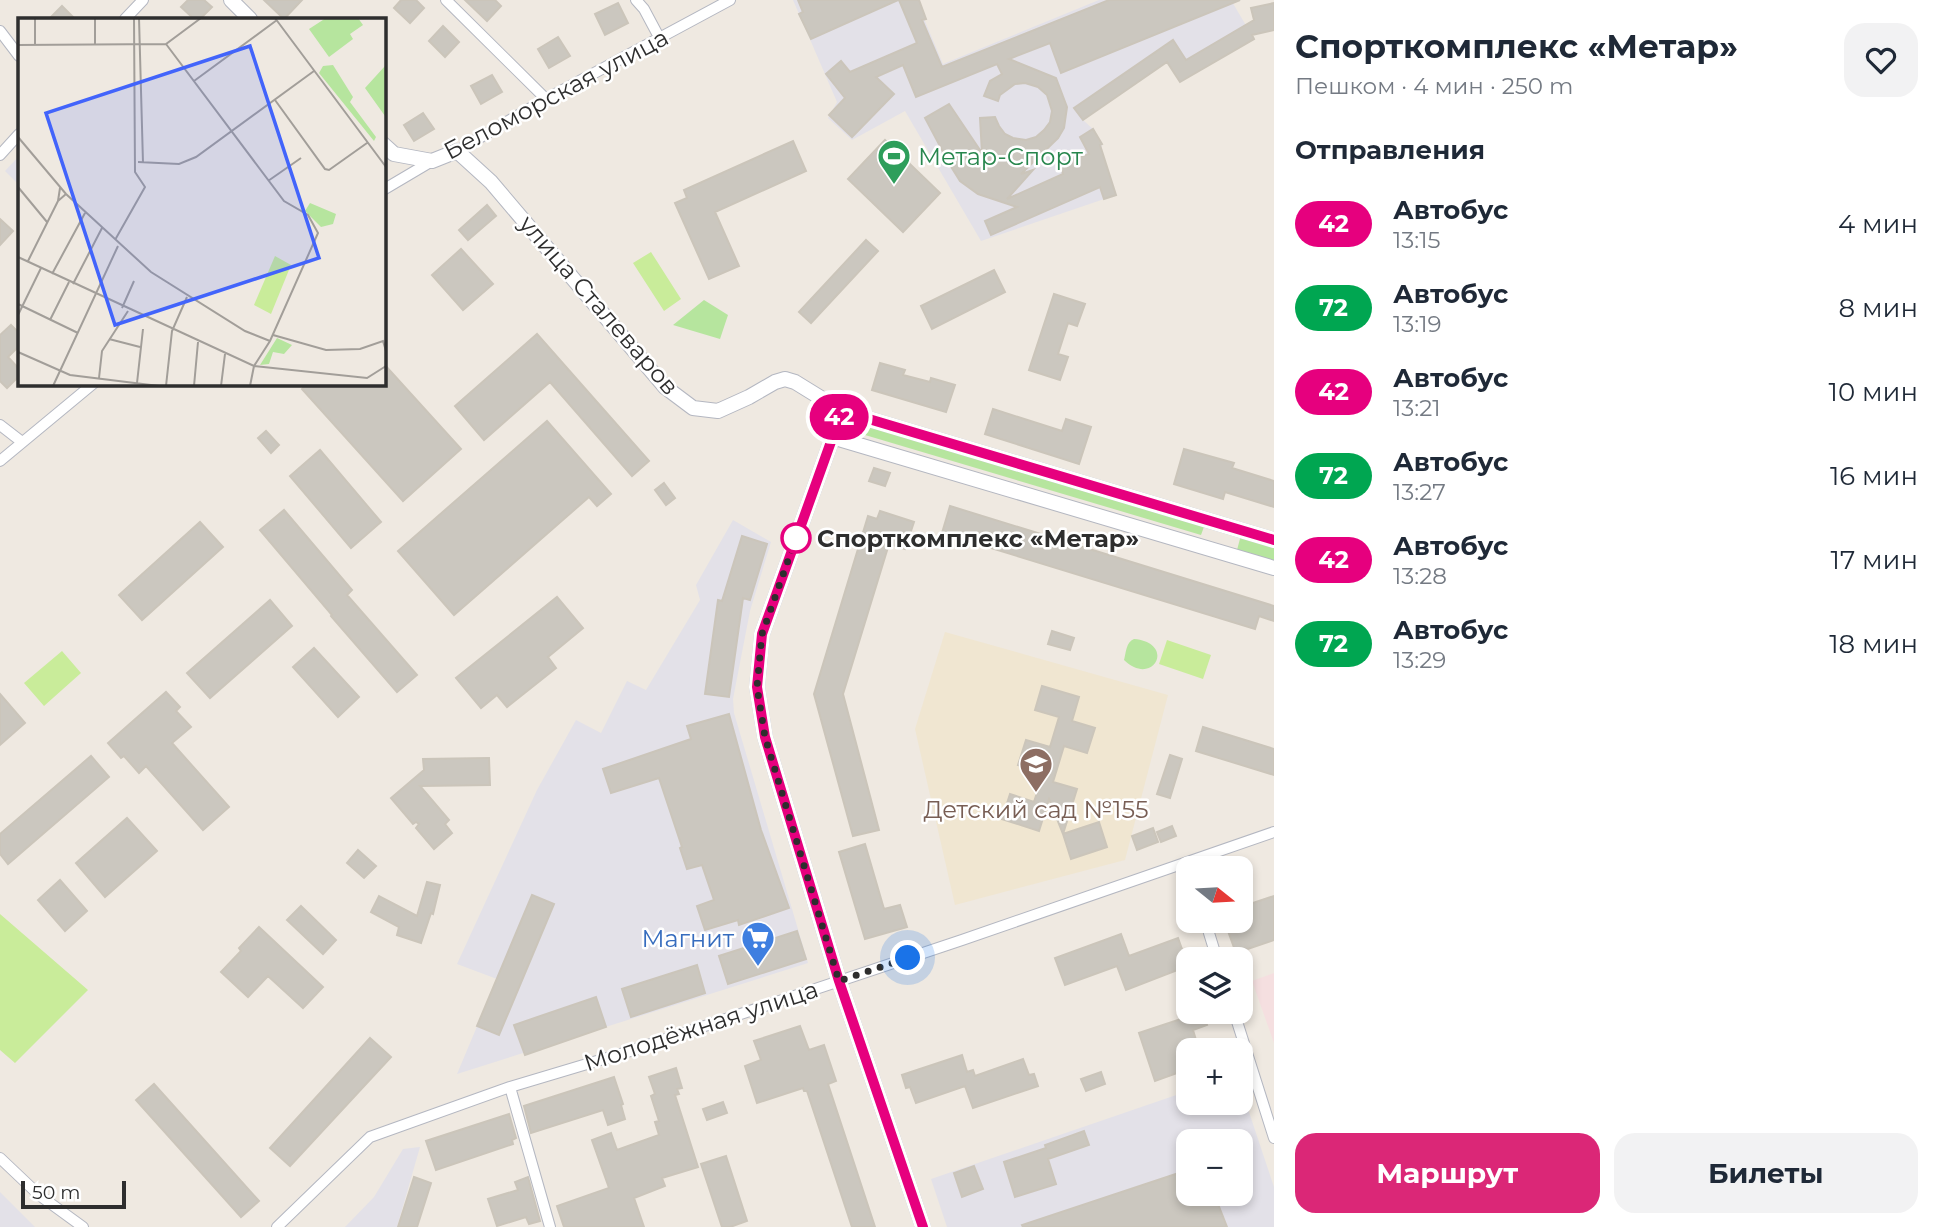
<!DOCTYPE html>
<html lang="ru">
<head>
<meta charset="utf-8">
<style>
  body { margin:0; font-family:Montserrat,sans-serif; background:#f2f2f3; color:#1f2937; height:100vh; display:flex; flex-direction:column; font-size:26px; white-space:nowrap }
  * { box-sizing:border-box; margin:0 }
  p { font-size:23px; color:#747a83 }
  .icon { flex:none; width:38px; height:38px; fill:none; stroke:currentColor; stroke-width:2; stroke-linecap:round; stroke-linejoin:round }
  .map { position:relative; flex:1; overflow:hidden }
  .panel { display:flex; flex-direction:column; background:#fff; width:665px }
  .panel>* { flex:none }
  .badge { padding:0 14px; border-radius:23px; font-size:24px; line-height:46px }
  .needle { width:46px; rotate:108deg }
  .buttons { position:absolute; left:1176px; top:856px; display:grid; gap:14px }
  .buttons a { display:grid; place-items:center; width:77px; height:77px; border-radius:14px; background:#fff; box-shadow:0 4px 10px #0003; font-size:35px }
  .scale { position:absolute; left:21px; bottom:18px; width:105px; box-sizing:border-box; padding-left:7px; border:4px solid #2e2e2e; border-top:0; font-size:19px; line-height:24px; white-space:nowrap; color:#2e2e2e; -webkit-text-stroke:5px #fff; paint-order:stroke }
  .you { position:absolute; width:35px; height:35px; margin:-18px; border:5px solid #fff; border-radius:50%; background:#1a73e8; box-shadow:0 0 0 10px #1a73e833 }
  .map>.badge { position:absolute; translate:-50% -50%; box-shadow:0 0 0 4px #fff }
  h2 { padding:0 21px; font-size:26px; line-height:63px }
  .round { display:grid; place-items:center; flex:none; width:74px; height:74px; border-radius:21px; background:#f2f2f3 }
  .summary { display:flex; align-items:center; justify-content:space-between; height:119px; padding:0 21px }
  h1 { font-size:33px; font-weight:700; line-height:52px }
  .primary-button { display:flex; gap:14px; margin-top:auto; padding:14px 21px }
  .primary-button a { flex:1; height:80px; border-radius:21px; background:#db2777; color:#fff; font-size:28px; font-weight:700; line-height:80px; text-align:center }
  .primary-button a+a { background:#f2f2f3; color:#1f2937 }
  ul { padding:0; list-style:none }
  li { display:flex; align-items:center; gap:21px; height:84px; padding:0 21px }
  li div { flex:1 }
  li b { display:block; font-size:26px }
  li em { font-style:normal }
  li .badge { min-width:77px; font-weight:700; text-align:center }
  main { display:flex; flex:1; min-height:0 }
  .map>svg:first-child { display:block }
</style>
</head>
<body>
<main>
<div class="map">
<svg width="1274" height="1227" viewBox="0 0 1274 1227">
  <rect width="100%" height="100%" fill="#efe9e1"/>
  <path fill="#e3e1e8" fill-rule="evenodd" d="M793 0H916L943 64 1099 0H1231L1254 39 1180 82 1167 62 1083 120 1093 129 1102 144 1101 149 1116 195 981 241 905 111 852 140 828 118 837 102Z
    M19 156V185L5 171Z
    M733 520 771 542 750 611 733 699 734 713 808 963 457 1074 497 979 457 964 537 790 576 720 601 733 627 681 646 690 700 600 696 585Z
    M1241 1088 1274 1187V1227H947L931 1179 1188 1091V1102H1241ZM1188 1141H1241V1194H1188Z
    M420 1147 397 1227H345L374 1197 403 1149Z
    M0 1192 35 1227H0Z"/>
  <path fill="#f0e6d1" d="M945 632 1168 695 1125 860 955 905 915 729Z"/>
  <path fill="#f5dfe0" d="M1274 973V1043L1252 981Z"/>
  <path fill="#b6e59e" d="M704 300 728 315 720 339 673 325Z
    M853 421 1205 524 1201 535 855 432 851 428Z
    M1241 535 1274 544V561L1237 550Z
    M1134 639C1177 643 1153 688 1124 660 1126 653 1126 642 1134 639Z"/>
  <path fill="#c9ec9a" d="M651 252 681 299 664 311 633 263Z
    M1167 640 1211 655 1203 679 1159 664Z
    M62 651 81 673 44 706 24 683Z
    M0 914 88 990 15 1063 0 1050Z"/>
  <path fill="#cbc7bf" stroke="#cbc5ba" stroke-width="2" d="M188 0H204L212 7 200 19H194L181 7Z
    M264 0H302L284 19Z
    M401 0H416L424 8 410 23 394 8Z
    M465 0H495L501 6 487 21Z
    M798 0H898L811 39 799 14 803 12Z
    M899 0H919L926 19 922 20 942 67 1109 0H1240L1061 73 1050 43 1009 59 1056 78 1067 107 1064 128 1058 138 1021 174 1033 170 1007 199 1063 174 1060 163 1089 154 1080 137 1093 129 1102 144 1100 145 1116 195 1104 199 1100 187 991 235 985 221 1017 207 978 194 960 181 950 165 925 118 949 104 982 153 980 118 995 117 999 126 1005 134 1013 138 1026 140 1036 137 1044 130 1050 122 1052 111 1047 95 1038 87 1025 83 1015 84 1000 95 998 101 984 96 990 81 1002 74 997 64 916 97 903 65 876 77 894 94 852 137 829 115 845 98 826 74 841 61 850 72 917 43Z
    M618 3 628 23 605 35 595 14Z
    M1274 3V30L1252 35 1254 39 1180 82 1167 62 1083 120 1074 108 1173 40 1186 60 1254 20 1251 8Z
    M62 6 75 19H49Z
    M443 26 459 42 445 57 429 41Z
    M558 37 570 56 549 68 538 49Z
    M492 75 502 92 481 104 471 86Z
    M423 113 434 129 414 141 404 125Z
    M885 140 940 193 903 232 848 179Z
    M793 141 806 171 715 212 739 266 709 279 675 203 687 198 684 190Z
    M487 205 496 216 468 240 459 230Z
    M0 219 13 231 0 245Z
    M866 240 878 251 811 323 799 312Z
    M461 249 493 284 463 310 432 275Z
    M994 270 1005 292 932 329 921 306Z
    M1054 294 1085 304 1077 326 1068 323 1058 354 1068 357 1060 380 1029 370Z
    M11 325 19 333V346L8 357 19 369V376L7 388 0 381V335Z
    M537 334 649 461 632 476 550 382 484 440 455 406Z
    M383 363 461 449 403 501 302 389 308 383H383Z
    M880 363 905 370 903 375 930 382 931 378 955 385 946 412 872 390Z
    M993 409 1062 431 1066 419 1091 427 1079 464 985 434Z
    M547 421 611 494 597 506 589 497 454 615 398 551Z
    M266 431 279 445 271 453 258 438Z
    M1184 449 1234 463 1232 468 1274 481V507L1225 492 1223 499 1174 484Z
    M320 450 381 522 351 548 290 476Z
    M874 468 890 473 885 486 869 481Z
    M664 483 675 498 666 505 655 490Z
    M950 506 1274 606V621L1259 616 1255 629 942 533Z
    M284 510 352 590 347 595 417 675 397 692 331 616 332 615 260 530Z
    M880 511 914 522 905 549 889 544 843 694 879 830 853 836 814 694 868 516 877 519Z
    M200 522 223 547 142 620 119 595Z
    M742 536 767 544 750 600 743 598 729 697 705 694 718 600 722 601Z
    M557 597 583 628 548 657 556 668 507 707 497 695 481 708 456 678Z
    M270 600 292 626 210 698 187 673Z
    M1052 631 1074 638 1070 650 1048 644Z
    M314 648 359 697 338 717 293 667Z
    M1042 686 1079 697 1072 721 1095 728 1087 753 1064 746 1053 782 1077 789 1063 834 1049 799 1039 831 1002 819 1010 794 1034 802 1041 780 1040 778H1041L1043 772 1018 765 1026 740 1050 747 1059 717 1035 710Z
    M166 692 180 707 176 711 191 727 172 743 229 807 203 830 146 766 139 773 124 756 121 758 108 743Z
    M0 694 25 723 0 745Z
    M729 714 761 830 789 908 739 925 738 920 705 930 697 906 714 900 702 865 687 869 680 848 682 847 659 778 611 793 603 769 691 739 687 726Z
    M1203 727 1274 749V775L1196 751Z
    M1170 755 1182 759 1170 798 1157 794Z
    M91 756 109 777 8 864 0 854V834Z
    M489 758 490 785 420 786 449 820 445 824 452 833 434 849 416 828 419 824 416 822 413 824 391 798 424 770 423 759Z
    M127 818 157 851 105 897 76 863Z
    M1099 822 1107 847 1071 859 1063 834Z
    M1172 826 1176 836 1161 842 1157 832Z
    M1153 828 1158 842 1137 850 1132 836Z
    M865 844 884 909 900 905 907 927 865 939 839 852Z
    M358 850 376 866 364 878 347 863Z
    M60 880 87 911 65 931 38 900Z
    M427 882 440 885 433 914 431 913 421 943 397 935 399 927 371 912 379 896 417 916Z
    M532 895 554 904 499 1035 477 1026Z
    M1274 896V940L1236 953 1224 920H1241V907Z
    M301 906 336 940 323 954 287 920Z
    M259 927 323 987 303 1008 268 976 248 997 221 972 241 951 239 948Z
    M797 931 806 959 728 984 719 956Z
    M1121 934 1129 956 1178 938 1188 966 1126 990 1117 966 1065 985 1055 958Z
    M697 965 705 993 631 1017 622 989Z
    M596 997 606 1027 525 1055 514 1025Z
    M1188 1012H1202L1207 1025 1193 1030 1199 1050H1188V1069L1155 1081 1139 1033 1190 1016Z
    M800 1026 809 1050 824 1045 836 1081 828 1084 875 1227H852L807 1091H804L803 1088 757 1103 745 1066 761 1060 754 1041Z
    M370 1038 391 1057 290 1166 270 1148Z
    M962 1055 967 1072 973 1070 975 1076 1023 1059 1029 1075 1034 1074 1038 1086 973 1108 965 1086 916 1103 910 1087 906 1088 902 1075Z
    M676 1068 682 1088 677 1089 679 1094 675 1095 698 1167 662 1178 665 1186 634 1198 644 1227H564L557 1206 609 1188 592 1140 611 1133 617 1150 659 1135 655 1122 659 1121 651 1096 655 1094 649 1077Z
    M1101 1072 1105 1084 1086 1091 1081 1079Z
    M614 1077 623 1104 621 1105 625 1119 608 1125 603 1110 531 1133 524 1106Z
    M154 1084 259 1201 241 1217 136 1100Z
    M723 1102 727 1113 707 1120 703 1109Z
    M509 1114 516 1138 512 1140 513 1144 436 1170 426 1141Z
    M1084 1131 1089 1145 1048 1159 1056 1184 1015 1197 1004 1162 1046 1148 1045 1145Z
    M726 1156 747 1221 730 1227H722L701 1164Z
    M974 1166 983 1189 962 1197 954 1173Z
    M1188 1170V1194H1214L1227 1227H1023L1022 1225Z
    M414 1177 431 1183 417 1227H398Z
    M528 1177 540 1221 529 1224 526 1217 497 1226 488 1199 518 1190 515 1182Z"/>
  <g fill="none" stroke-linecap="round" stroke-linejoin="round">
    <defs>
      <path id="minor" d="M446 0 546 99
        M636 0 644 9 660 39
        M125 19 143 0
        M0 31 19 56
        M457 151 546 99 730 0
        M0 155 19 134
        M383 190 432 161
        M0 425 22 442
        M0 461 94 383
        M1205 920 1217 959
        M1234 1012 1274 1138
        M510 1087 550 1227
        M0 1158 39 1195 83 1227
        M277 1227 370 1137 510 1087 627 1052 962 940 1274 832"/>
      <path id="tertiary" d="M231 0 250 19
        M383 144 394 154 432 161 457 151 491 182 665 387 693 408 718 411 749 397 775 382 785 379 795 382 842 411 1274 540
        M842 411 762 634 757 687 765 737 839 981 923 1227
        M832 437 1274 568"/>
    </defs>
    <use href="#minor" stroke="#b4b7c1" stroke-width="12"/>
    <use href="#tertiary" stroke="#b4b7c1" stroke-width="16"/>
    <use href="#minor" stroke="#fff" stroke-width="10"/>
    <use href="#tertiary" stroke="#fff" stroke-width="14"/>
  </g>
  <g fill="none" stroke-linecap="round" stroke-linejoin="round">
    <defs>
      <path id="line" d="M923 1227 839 981 765 737 757 687 762 634 842 411 1274 540"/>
    </defs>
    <use href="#line" stroke="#fff" stroke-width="16"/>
    <use href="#line" stroke="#e6007e" stroke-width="10"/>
    <path stroke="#2e2e2e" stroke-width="7" stroke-dasharray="0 12.6" d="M796 538 762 634 757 687 765 737 839 981 908 958"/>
  </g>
  <defs>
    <symbol id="stadium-pin" viewBox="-11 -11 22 30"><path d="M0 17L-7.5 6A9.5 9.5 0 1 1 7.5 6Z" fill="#2e9e5b" stroke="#fff"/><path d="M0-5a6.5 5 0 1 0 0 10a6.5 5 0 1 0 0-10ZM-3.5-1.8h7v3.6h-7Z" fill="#fff"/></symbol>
    <symbol id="school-pin" viewBox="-11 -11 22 30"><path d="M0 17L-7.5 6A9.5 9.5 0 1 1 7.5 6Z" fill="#8d6e63" stroke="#fff"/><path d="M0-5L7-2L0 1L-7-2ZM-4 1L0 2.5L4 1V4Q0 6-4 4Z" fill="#fff"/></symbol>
    <symbol id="supermarket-pin" viewBox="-11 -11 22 30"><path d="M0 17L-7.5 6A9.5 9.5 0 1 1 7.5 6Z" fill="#3f7fe0" stroke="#fff"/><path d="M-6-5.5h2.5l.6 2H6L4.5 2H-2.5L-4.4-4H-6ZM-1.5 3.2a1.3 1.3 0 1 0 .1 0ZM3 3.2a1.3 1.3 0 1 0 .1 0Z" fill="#fff"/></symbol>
  </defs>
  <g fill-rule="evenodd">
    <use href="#stadium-pin" x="875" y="137" width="38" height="52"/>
    <use href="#school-pin" x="1017" y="745" width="38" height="52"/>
    <use href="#supermarket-pin" x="739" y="919" width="38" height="52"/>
  </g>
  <circle fill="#fff" stroke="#e6007e" stroke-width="3.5" cx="796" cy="538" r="14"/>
  <g text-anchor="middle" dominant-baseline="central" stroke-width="5" stroke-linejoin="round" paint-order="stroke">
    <g font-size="24" fill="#2e2e2e" stroke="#fff">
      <text transform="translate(556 94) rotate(-28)">Беломорская улица</text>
      <text transform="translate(599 305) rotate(49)">улица Сталеваров</text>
      <text transform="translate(701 1026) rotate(-18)">Молодёжная улица</text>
    </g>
    <g font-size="24" fill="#27864d" stroke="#fff" text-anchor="start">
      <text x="918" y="156">Метар-Спорт</text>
    </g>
    <g font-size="24" font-weight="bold" fill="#2e2e2e" stroke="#fff" text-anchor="start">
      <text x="817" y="538">Спорткомплекс «Метар»</text>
    </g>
    <g font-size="24" fill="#785e54" stroke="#fff">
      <text x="1036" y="809">Детский сад №155</text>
    </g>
    <g font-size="24" fill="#366cbe" stroke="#fff" text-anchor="end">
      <text x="734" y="938">Магнит</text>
    </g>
  </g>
  <g transform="translate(18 18)">
    <rect width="368" height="368" fill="#efe9e1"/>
    <path d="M308 0H340L345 7 332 16 335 21 311 39 291 11ZM315 47 335 79 332 84 358 119 356 123 301 55 305 48ZM367 48V98L347 70ZM292 185 318 196 315 206 303 209 287 193ZM259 320 274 327 266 336 255 334 251 346 242 347Z" fill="#b6e59e"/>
    <path d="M257 238 273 247 253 296 236 287Z" fill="#c9ec9a"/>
    <path fill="none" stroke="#a29e99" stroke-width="2" d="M17 0V26M77 0V26M121 0 125 145M257 0 368 149M148 26 266 183 290 197 300 215 252 323 236 348 232 368M0 27 148 26 183 0M176 63 259 2M257 82 307 151 311 152 349 125M0 119 48 176 133 254 227 313 252 323M120 144 161 146 178 139 296 53M250 163 283 140M0 169 29 204M42 170 40 183 48 176M97 222 127 169 117 154 116 0M0 239 236 348 349 360 368 348M10 243 40 183M34 256 67 195M55 266 84 210M0 286 60 315M104 290 116 263M0 297 23 250M32 302 51 264M255 317 308 332 342 331 365 323 368 333M91 321 122 329M0 334 52 357 141 368M81 360 84 333 110 293M119 365 125 311M35 368 100 228M148 368 154 313 169 279M176 368 180 324M203 368 207 336"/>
    <path fill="#4264fb" fill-opacity="0.15" stroke="#4264fb" stroke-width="3.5" d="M232 28 301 240 97 307 28 95Z"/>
    <rect width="368" height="368" fill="none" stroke="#2e2e2e" stroke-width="3.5"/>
  </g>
</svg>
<div class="buttons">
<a><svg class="needle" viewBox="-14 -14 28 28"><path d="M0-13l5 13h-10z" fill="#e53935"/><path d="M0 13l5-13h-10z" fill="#747a83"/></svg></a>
<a><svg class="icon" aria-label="layers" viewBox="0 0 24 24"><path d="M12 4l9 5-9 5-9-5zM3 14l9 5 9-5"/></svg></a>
<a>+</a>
<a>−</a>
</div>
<div class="scale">50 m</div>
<div class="you" style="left:908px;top:958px"></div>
<b class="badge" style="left:839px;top:417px;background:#e6007e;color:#fff">42</b>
</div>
<section class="panel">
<div class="summary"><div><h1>Спорткомплекс «Метар»</h1><p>Пешком · 4 мин · 250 m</p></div><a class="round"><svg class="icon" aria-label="heart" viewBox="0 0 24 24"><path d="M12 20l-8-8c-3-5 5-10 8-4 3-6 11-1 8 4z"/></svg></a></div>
<h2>Отправления</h2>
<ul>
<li><span class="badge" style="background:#e6007e;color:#fff">42</span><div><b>Автобус</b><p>13:15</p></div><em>4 мин</em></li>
<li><span class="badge" style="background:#00a651;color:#fff">72</span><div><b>Автобус</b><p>13:19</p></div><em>8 мин</em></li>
<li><span class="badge" style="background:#e6007e;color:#fff">42</span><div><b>Автобус</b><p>13:21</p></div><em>10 мин</em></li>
<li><span class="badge" style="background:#00a651;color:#fff">72</span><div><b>Автобус</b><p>13:27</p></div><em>16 мин</em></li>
<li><span class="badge" style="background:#e6007e;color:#fff">42</span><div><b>Автобус</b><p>13:28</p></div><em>17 мин</em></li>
<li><span class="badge" style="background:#00a651;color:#fff">72</span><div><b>Автобус</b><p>13:29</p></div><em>18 мин</em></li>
</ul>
<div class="primary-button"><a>Маршрут</a><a>Билеты</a></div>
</section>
</main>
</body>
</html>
